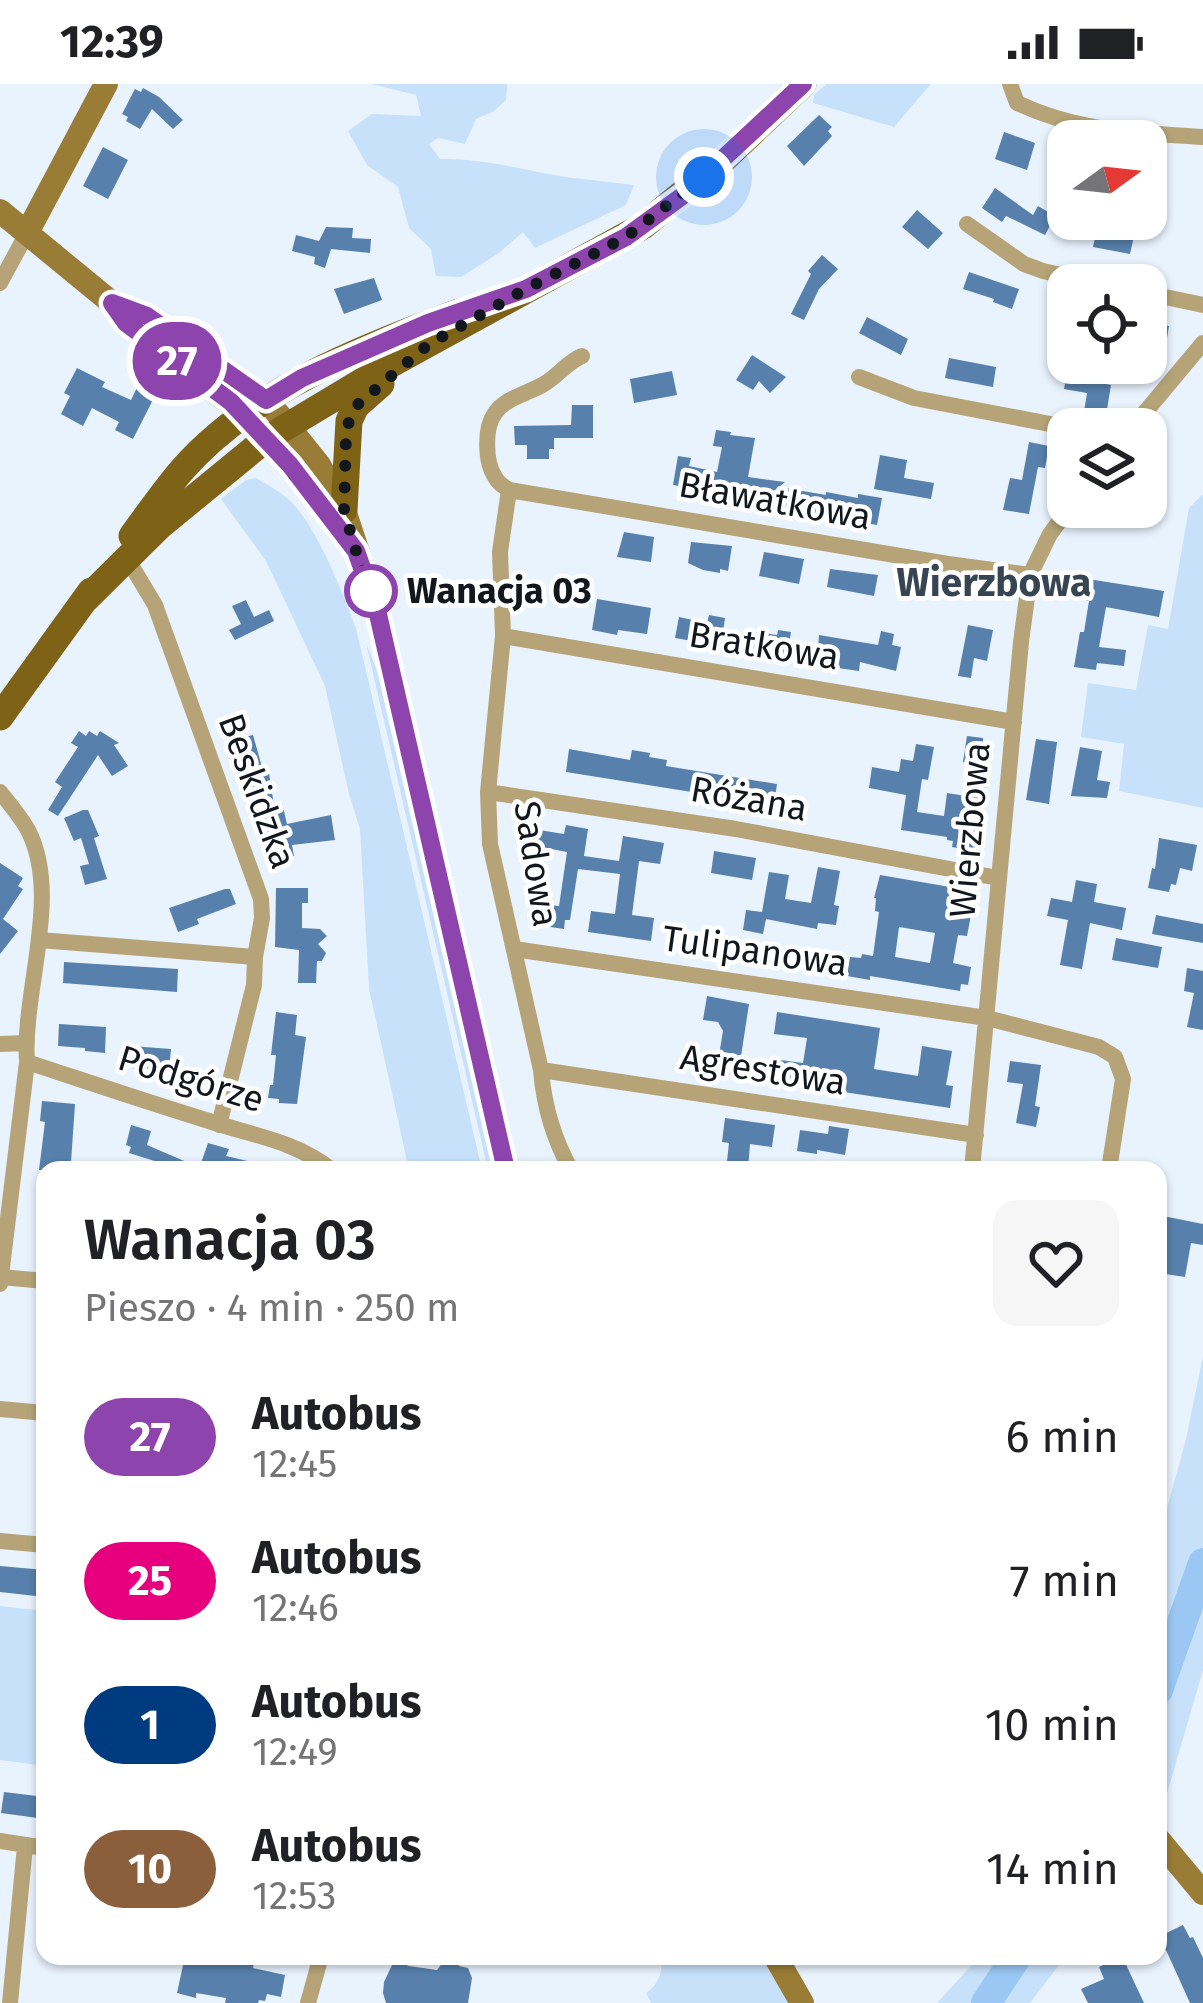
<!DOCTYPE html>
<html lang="pl">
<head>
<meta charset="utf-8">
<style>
  body { margin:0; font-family:"Fira Sans",sans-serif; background:#f6f6f6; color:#202124; height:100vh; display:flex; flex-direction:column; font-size:45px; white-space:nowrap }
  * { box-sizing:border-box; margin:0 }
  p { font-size:39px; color:#757577 }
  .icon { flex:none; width:66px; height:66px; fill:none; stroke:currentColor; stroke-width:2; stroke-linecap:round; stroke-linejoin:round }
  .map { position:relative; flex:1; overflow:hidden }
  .panel { position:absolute; left:36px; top:1077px; width:1131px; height:804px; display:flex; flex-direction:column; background:#fff; border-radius:24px; box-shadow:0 3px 9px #0004 }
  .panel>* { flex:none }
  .badge { padding:0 24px; border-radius:39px; font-size:42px; line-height:78px }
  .needle { width:78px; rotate:75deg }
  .controls { position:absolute; left:1047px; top:36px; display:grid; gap:24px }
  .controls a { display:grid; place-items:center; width:120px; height:120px; border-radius:24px; background:#fff; box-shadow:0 3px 9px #0004; font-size:60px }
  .you { position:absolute; width:60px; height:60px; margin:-30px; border:9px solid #fff; border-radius:50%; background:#1a73e8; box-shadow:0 0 0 18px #1a73e833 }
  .map>.badge { position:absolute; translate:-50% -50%; box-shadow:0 0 0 6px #fff }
  .round { display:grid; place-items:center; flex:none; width:126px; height:126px; border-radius:24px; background:#f6f6f6 }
  .overview { display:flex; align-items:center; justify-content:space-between; height:204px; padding:0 48px }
  h1 { font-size:57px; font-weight:600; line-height:90px }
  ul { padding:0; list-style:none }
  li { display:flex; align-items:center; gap:36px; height:144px; padding:0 48px }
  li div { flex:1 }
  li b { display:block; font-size:45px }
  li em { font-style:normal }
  li .badge { min-width:132px; font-weight:700; text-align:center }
  .status { display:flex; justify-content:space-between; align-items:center; height:84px; padding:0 60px; background:#fff; direction:ltr }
  .status svg { height:33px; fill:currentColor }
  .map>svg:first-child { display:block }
</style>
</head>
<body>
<div class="status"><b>12:39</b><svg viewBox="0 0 49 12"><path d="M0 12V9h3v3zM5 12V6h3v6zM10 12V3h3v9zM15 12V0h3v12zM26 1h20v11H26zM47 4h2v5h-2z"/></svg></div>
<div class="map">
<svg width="1203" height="1919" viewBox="0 0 1203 1919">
  <rect width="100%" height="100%" fill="#e9f3fe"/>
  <path fill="#c8e1fb" d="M371 0H507L506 16 493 28 476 35 465 60 438 54 429 60 440 75C483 74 523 86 566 93 588 96 611 98 634 101L626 121 535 164 523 148 499 169 461 193 436 192 431 165 409 144 398 103 367 81 348 47 372 30 421 32 416 11Z
    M826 0H931L894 43 813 19 814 11Z
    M256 394C266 400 279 407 288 415 317 441 342 508 356 544L482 1086H409L369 905 360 745 349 710 325 602 266 477 221 415 246 396Z
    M1203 410V724L1119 707 1124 660 1081 653 1088 599 1136 606 1148 541 1168 545 1189 424Z
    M366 559 387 612 495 1086H488Z
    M1203 1272V1586L1159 1737 1158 1457 1186 1355Z
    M0 1522 45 1527V1682L0 1676Z
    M661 1872H765L789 1919H651L646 1909C658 1902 664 1885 661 1872Z
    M980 1872H1066L1030 1919H937Z"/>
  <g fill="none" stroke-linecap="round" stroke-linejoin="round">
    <path stroke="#9ac7f4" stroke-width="30" d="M1158 1606 1203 1479
      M986 1919 1017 1872"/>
  </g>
  <path fill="#5781ac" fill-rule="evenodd" d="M143 4 159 13 183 36 173 45 152 25 140 45 126 37 128 33 122 30 135 5 141 8Z
    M819 31 832 43 828 47 832 52 804 82 787 62Z
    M1004 48 1035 59 1027 86 995 75Z
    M103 63 128 76 108 115 83 102Z
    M995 104 1033 131 1038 122 1055 132 1045 151 1006 132 1002 138 982 124Z
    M917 126 943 149 928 165 902 143Z
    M1099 135 1136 143 1130 170 1093 163Z
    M326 143 353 144 352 154 371 155 370 169 331 165 325 184 314 180 315 173 292 167 296 151 319 157Z
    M822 171 838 185 819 205 804 236 791 230 811 190 808 187Z
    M969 188 1019 205 1012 225 993 218 994 215 963 205Z
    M374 194 382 216 344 230 334 205Z
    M867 233 908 255 901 271 859 249Z
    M1146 238 1169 242 1166 260 1158 259 1154 289 1146 288Z
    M752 271 786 293 770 309 759 297 753 306 736 296Z
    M949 274 996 283 993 303 945 294Z
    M1069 279H1097L1095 298 1111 301 1106 332 1084 328 1087 309 1064 305Z
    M77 284 105 298 102 303 131 316 143 291 161 300 133 355 115 346 119 338 92 324 83 342 61 330 70 312 64 309Z
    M672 287 677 311 634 319 630 295Z
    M572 321H593V354H554V365H549V375H527V361H515L514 342 571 341Z
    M716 346 731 348 730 351 755 354 748 393 785 398 779 403 826 411V408L858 414V410L882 414 877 441 764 422 765 418 673 401 678 372 691 374 689 382 717 388 722 363 713 362Z
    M1029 358 1049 362 1045 384 1038 383 1029 430 1003 426 1010 394 1022 396Z
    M880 371 907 376 904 394 934 399 931 415 874 405Z
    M624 448 654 453 651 478 617 473Z
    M691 458 732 462 728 487 720 485V489L703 486 688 479Z
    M764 468 804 475 799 500 759 492Z
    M830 485 878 491 874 512 827 503Z
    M1088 495 1164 507 1159 533 1106 523 1099 563 1126 566 1124 582 1097 579 1096 586 1074 583 1080 548H1084L1089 517H1086Z
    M597 515 651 524 647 550 618 546 617 551 592 546Z
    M246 516 254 533 269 526 274 537 235 556 229 546 241 540 232 522Z
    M709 531 725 534 723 548 718 547 715 561 675 554 679 533 707 539Z
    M968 541 993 546 987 577 974 574 971 594 958 592Z
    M778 546 791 548 787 574 746 568 749 547 777 551Z
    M881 547 894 550 892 561 901 563 896 587 860 578 859 587 817 581 819 551 878 561Z
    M79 647 86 652 89 647 97 652 100 647 119 659 114 661 128 682 112 692 98 671 58 732 48 726 62 703 55 698 78 663 71 659Z
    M253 651 262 683 268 682 274 722 282 719 287 740 331 731 335 756 292 761 294 772 287 773 289 782 269 785 253 706 250 707 245 675 231 679 225 658Z
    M967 652 983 654V660L990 661 984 697H987L974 767 952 763 953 757 947 756V753L901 746 906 711 869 704 872 683 899 688 901 675 913 677 916 660 934 663 928 696 922 695 917 728 944 732 947 709 966 712 971 679 963 678Z
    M1036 655 1057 658 1049 720 1026 716Z
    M1080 663 1102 667 1097 696 1110 698 1107 714 1071 712Z
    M569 665 630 676 632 666 650 669 649 673 667 676 666 682 777 700 774 721 566 688Z
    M83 726H88L99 752 94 754 107 795 85 801 80 782 89 780 81 754 74 757 64 734Z
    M522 734 540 737 539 746 564 750 566 741 588 745 584 772 619 777 623 752 664 759 660 780 639 777 632 831 654 834 651 857 588 848 591 827 615 830 620 790 578 785 570 836H565L564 845 537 841 539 820 559 822 567 768 515 758 518 741 521 742Z
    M1159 754 1197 761 1192 787 1180 784 1176 801 1171 800 1169 808 1148 804 1152 784 1155 785Z
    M714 767 756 774 752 796 711 789Z
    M0 779 23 794 18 802 23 805 3 835 18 847 0 870Z
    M818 783 840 787 834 821 839 822 836 841 818 839 817 845 766 835 763 850 743 846 746 826 762 828 769 788 789 791 785 815 811 819Z
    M880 791 950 803 947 827 971 831 967 852 958 851 953 879 971 883 968 901 961 900 960 907 870 892V896L847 892 850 873 861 874 862 870 873 872 879 828 875 827 876 814H874ZM899 843 935 849 930 879 895 873Z
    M1076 796 1097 800 1094 818 1126 824 1122 846 1090 839 1082 885 1060 881 1068 836 1047 832 1051 814 1072 818Z
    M276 804H308V819H302V844L320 845 327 852 318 860 326 869 322 877H317L316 899H298L299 866 275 863Z
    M225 805H230L236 820 197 835 199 840 178 848 169 824Z
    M1156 831 1203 840V859L1152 850Z
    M1116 854 1162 863 1158 884 1112 876Z
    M64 878 178 885 177 908 63 899Z
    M1187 884 1203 887V946L1187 943 1194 909 1184 907Z
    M707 912 749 920 738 992 716 989 723 947 718 938 703 936Z
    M276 928 297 931 295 951 306 953 297 1020 279 1019V1015L268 1014 270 1001H273L276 971H271Z
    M777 928 880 944 874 985 918 992 922 962 952 967 946 1001 953 1002 950 1024 770 997 773 975 803 979 807 954 774 950Z
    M59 940 106 943 105 969 85 967V964L58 962Z
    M131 962 171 965 169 986 130 984Z
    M1010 977 1041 981 1035 1022 1040 1023 1036 1043 1016 1039 1023 1000 1007 998Z
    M42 1017 75 1020 71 1078 66 1077 65 1086H39L45 1038 40 1037Z
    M725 1034 775 1041 772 1063 750 1060 748 1086H726L729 1059 722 1058Z
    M131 1041 151 1047 147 1061 205 1086H159L161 1079 129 1069 131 1063 126 1061Z
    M829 1042 849 1045 845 1071 817 1066V1070L797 1067 800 1046 828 1050Z
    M208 1059 229 1065 226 1072 265 1081 264 1086H224L201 1079Z
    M1158 1131 1203 1140V1161L1191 1159 1185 1193 1159 1189 1162 1169H1158Z
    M0 1482 45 1486V1513L0 1508Z
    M4 1708 45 1713V1735L1 1729Z
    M1183 1841 1190 1854 1193 1853 1203 1874V1919H1190L1166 1866 1158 1869V1853Z
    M185 1872 255 1874 253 1884 285 1891 281 1913 267 1910 265 1917 259 1916 258 1919H225L226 1914 196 1909V1914L177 1909Z
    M1122 1872 1144 1919H1088L1081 1905 1104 1895 1099 1883Z
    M446 1874 457 1875 459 1882 468 1884 472 1894 468 1919H386L383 1909 384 1898 392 1881 400 1878 409 1882 437 1886Z"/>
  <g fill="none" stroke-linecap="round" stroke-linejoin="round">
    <path stroke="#b6a478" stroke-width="16" d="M1010 0 1017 19C1082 49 1134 48 1203 53
      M967 140 1024 180 1043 187 1105 201
      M0 199 27 149
      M1146 209 1203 221
      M582 272C567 278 558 292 544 300 529 309 505 314 495 329 484 344 485 378 495 393 498 399 503 402 509 406L948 480 1030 491
      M859 293 914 314 1076 345
      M1131 345 1203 259
      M509 406 500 468 503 552 488 708 490 760 541 986C544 1023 553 1054 571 1086
      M128 476 155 521 261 815 262 834 255 873 254 901 219 1041
      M503 552 1014 638
      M0 708C10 720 20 732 28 746 62 812 22 907 27 978L0 1200
      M488 708 736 745 998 794
      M39 856 255 873
      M514 865 987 934 1099 963 1115 973 1123 995 1109 1086
      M0 960 25 959
      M27 978C88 998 150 1019 212 1038 255 1052 295 1057 332 1086
      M541 986 976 1051
      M972 1086 1021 558 1030 491 1050 450 1070 423
      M1 1193 45 1197
      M0 1325 45 1329
      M0 1457 45 1461
      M0 1757 45 1764
      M10 1919 25 1762
      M308 1919 321 1872"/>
    <path stroke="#997d36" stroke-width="24" d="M0 127 112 219 147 232 266 315 319 381 344 426 377 526 506 1086
      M27 149 106 0
      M114 221 126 239 244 330 301 394 346 454
      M1158 1755 1203 1809
      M775 1872 802 1919"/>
    <path stroke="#7e6317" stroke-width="27" d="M344 426 349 337 356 322 381 300
      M132 452C148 430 164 407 182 386 251 307 363 263 459 228
      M83 518 161 441 266 355 386 283 643 142 723 76 803 0
      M0 633 91 507"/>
  </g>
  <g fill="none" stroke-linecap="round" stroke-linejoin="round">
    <defs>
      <path id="line" d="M506 1086 377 526 356 467 290 381 231 318 126 239 112 219 147 232 266 316 302 294 428 239 526 205 626 153 685 110 803 0"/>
    </defs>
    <use href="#line" stroke="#fff" stroke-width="27"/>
    <use href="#line" stroke="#8e44ad" stroke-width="18"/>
    <path stroke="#11171d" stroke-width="12" stroke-dasharray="0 21.6" d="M371 507 356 467 344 426 346 352 349 337 356 322 429 260 526 205 626 153 704 93"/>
  </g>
  <circle fill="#fff" stroke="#8e44ad" stroke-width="6" cx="371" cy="507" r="24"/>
  <g text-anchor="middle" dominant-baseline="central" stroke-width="9" stroke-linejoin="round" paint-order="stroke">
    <g font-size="36" fill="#11171d" stroke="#fff">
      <text transform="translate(775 417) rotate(10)">Bławatkowa</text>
      <text transform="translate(764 562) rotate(9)">Bratkowa</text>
      <text transform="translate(257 707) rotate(70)">Beskidzka</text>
      <text transform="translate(749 715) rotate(10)">Różana</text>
      <text transform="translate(970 746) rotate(-85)">Wierzbowa</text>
      <text transform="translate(536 780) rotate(81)">Sadowa</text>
      <text transform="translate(755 867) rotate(8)">Tulipanowa</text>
      <text transform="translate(763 986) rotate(9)">Agrestowa</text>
      <text transform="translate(191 995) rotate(17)">Podgórze</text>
    </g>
    <g font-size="36" font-weight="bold" fill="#11171d" stroke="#fff" text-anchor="start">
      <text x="407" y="507">Wanacja 03</text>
    </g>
    <g font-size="39" font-weight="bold" fill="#374553" stroke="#fff">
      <text x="994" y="499">Wierzbowa</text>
    </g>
  </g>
</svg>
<div class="controls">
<a><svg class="needle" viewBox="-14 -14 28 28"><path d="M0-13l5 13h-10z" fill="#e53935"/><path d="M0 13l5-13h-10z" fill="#757577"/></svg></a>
<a><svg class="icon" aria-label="locate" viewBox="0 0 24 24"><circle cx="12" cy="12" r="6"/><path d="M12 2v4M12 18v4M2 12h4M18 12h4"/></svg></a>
<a><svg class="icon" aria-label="layers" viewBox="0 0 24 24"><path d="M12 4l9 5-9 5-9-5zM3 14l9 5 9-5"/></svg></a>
</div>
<div class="you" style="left:704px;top:93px"></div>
<b class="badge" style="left:177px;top:277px;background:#8e44ad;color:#fff">27</b>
<section class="panel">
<div class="overview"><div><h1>Wanacja 03</h1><p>Pieszo · 4 min · 250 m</p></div><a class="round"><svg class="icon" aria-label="heart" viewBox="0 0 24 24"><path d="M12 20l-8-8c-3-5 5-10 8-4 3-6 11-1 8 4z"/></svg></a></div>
<ul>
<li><span class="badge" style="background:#8e44ad;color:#fff">27</span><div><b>Autobus</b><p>12:45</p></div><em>6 min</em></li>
<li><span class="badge" style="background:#e6007e;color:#fff">25</span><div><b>Autobus</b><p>12:46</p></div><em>7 min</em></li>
<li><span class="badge" style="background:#003b80;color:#fff">1</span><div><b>Autobus</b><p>12:49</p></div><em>10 min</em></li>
<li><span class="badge" style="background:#8b5e3c;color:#fff">10</span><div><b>Autobus</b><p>12:53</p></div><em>14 min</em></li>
</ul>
</section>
</div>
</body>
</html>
